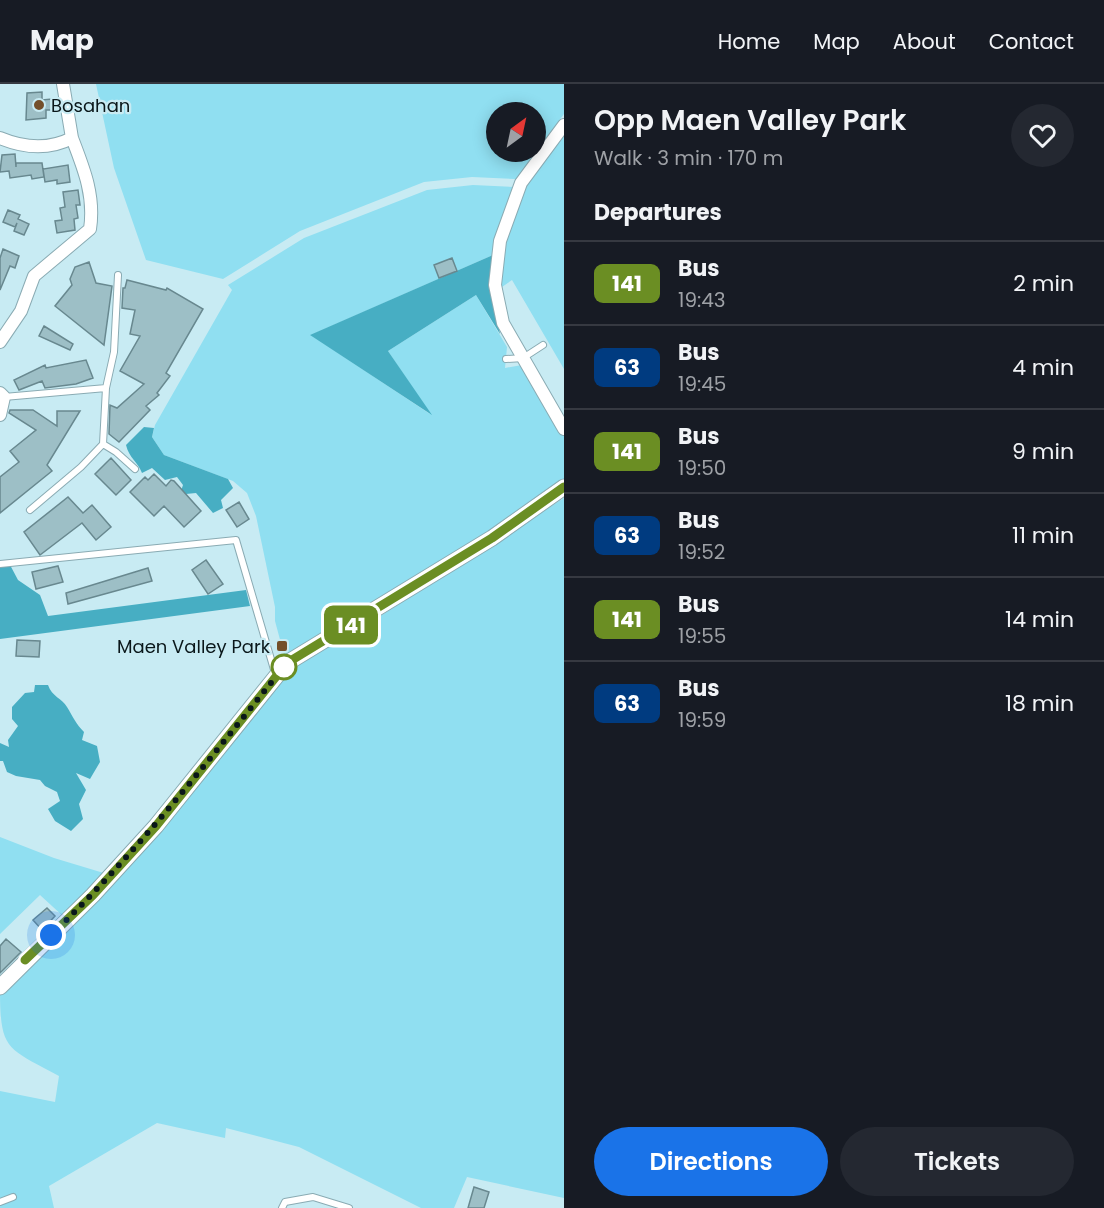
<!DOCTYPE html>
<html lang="en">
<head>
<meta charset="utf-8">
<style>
  body { margin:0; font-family:Poppins,sans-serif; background:#242831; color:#f1f3f6; height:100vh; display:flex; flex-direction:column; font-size:22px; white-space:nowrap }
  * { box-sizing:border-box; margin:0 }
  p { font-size:20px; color:#9ea1a6 }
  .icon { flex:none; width:33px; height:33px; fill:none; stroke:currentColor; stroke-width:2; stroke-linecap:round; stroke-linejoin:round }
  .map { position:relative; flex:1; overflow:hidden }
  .sheet { display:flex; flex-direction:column; background:#171b24; width:540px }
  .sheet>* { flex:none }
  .badge { padding:0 12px; border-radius:9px; font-size:21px; line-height:39px }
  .needle { width:39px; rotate:33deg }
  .controls { position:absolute; left:486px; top:18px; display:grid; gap:12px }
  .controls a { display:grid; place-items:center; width:60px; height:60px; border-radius:50%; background:#171b24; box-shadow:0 3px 15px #0003; font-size:30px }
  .you { position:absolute; width:30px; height:30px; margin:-15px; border:4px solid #fff; border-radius:50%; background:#1a73e8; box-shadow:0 0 0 9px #1a73e833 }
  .map>.badge { position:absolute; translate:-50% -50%; box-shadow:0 0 0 3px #fff }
  h2 { padding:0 30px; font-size:22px; line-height:54px }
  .round { display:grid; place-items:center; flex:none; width:63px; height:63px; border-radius:32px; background:#242831 }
  .overview { display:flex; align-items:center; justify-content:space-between; height:102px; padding:0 30px }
  h1 { font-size:28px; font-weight:600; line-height:45px }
  .action { display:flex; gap:12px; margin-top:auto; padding:12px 30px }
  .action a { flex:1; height:69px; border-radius:36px; background:#1a73e8; color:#fff; font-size:24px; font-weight:600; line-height:69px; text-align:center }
  .action a+a { background:#242831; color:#f1f3f6 }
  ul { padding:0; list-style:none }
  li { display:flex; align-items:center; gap:18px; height:84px; padding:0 30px; border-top:2px solid #363941 }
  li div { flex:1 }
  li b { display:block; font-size:22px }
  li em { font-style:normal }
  li .badge { min-width:66px; font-weight:700; text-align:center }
  header { display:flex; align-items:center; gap:36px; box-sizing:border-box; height:84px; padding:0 30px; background:#171b24; border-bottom:2px solid #363941 }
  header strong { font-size:28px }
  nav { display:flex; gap:33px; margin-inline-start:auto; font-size:21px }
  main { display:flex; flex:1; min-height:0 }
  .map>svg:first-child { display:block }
</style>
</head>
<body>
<header>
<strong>Map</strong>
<nav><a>Home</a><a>Map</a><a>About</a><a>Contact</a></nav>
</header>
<main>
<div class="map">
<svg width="564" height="1124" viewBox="0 0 564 1124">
  <rect width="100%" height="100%" fill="#c8ebf3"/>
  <path fill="#90dff1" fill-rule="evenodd" d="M96 0H564V30L516 95 472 93 424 98 300 147 223 195 146 176 114 84ZM496 28H536V68H496Z
    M564 49V285L512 196 499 205 504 160 526 101Z
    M473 101 516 103 493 171 311 251 430 330 388 267 476 211 507 263 505 284 522 281 564 352V398L489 452 286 578 275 537V523L256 432 247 409 233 397 164 371 152 353 155 341 232 206 228 201 304 154 427 106Z
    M564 414V1114L467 1093 454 1124H421L299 1063 226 1044 225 1054 157 1039 49 1102 54 1124H0V1007L55 1018 59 992C5 963 0 966 0 903L93 811 287 579 382 531Z
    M0 753 54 774 107 790 64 833 40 811 0 850Z"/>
  <path fill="#47aec3" d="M493 171 491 201 500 250 476 211 388 267 432 331 310 251Z
    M144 343 154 344 152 353 164 371 228 395 233 404 221 416 223 424 213 429 196 409 186 410 181 407 183 401 177 393 165 396 152 384 142 389C138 378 129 374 126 361Z
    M9 479 18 496 40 511 48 532 246 506 250 522 0 555V480Z
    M35 601H48C52 613 62 614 67 623 73 633 76 640 84 648L82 656 97 662 100 678 90 695 76 689 86 706 79 720 83 735 71 747 55 737 48 725 60 717 57 708 45 702 40 696 16 692 7 688 3 677H0V659L9 663 8 656 18 642 12 635V623L25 609 34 608Z"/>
  <path fill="#9dbfc6" stroke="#68888f" stroke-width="1.5" d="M42 8V16L52 15 53 26H46V34L26 36 27 9Z
    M15 70 16 83V79H42L44 93 32 95 31 91 10 94 9 87 0 88 2 71Z
    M68 81 70 98 57 100V96L45 98 43 85Z
    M78 106 80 121H76L78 134 74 135 75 146 57 149 55 137 62 136 60 124 65 123 63 108Z
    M8 126 20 131 18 135 29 140 24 151 14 147 17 139 15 143 3 138Z
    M3 165 19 172 15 184 10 182 0 206V174Z
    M452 174 457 187 439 194 434 181Z
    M89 178 96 199 112 202 104 261 55 222 72 201 70 195 75 183Z
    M127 196 166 206 167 204 203 225 166 289 170 292 157 309 159 311 146 322 150 326 119 358 109 350 110 321 117 324 144 300 120 287 140 252 130 250 135 226 122 224 123 204H125Z
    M44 242 73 260 70 266 39 252Z
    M86 276 93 294 76 300 45 304 42 297 19 306 14 296 45 281 46 284Z
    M10 326H33L57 342V327H80L47 381 52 387 0 429V393L19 378 10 367 36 346 9 329Z
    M111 374 131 396 116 411 95 390Z
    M154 390 166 402 171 396 174 397 201 427 184 443 164 422 154 432 130 408 145 393 148 396Z
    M68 413 83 429 92 421 111 443 96 456 82 439 40 471 24 448Z
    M239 418 249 435 237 443 226 426Z
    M206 476 223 500 208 510 192 486Z
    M58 482 63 498 36 505 32 488Z
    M148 484 152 497 68 520 66 509Z
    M17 556 40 557 39 573 16 572Z
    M47 824 55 832 42 846 33 836Z
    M6 855 21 868 0 889V862Z
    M474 1103 489 1108 484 1124H468Z"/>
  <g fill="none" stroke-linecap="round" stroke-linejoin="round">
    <defs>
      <path id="service" d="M506 275 523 274 543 261
        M4 313 106 304 114 268 118 191
        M103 360 116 368 135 385
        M30 426 81 383 103 360 106 304
        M0 480 236 456 275 589
        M0 1118 13 1113
        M282 1124 285 1118 313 1113 349 1124"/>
      <path id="minor" d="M564 41 521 99 500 157 495 201 503 239 564 345
        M0 54C24 64 49 66 72 54L63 0
        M0 258 21 227 34 192 90 145C95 112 84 85 72 54
        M0 309 4 313 0 331"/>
      <path id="tertiary" d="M0 903 93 811 156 742 287 579 492 454 564 403"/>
    </defs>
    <use href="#service" stroke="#8aabb3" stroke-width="8"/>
    <use href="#minor" stroke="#8aabb3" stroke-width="14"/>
    <use href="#tertiary" stroke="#8aabb3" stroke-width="17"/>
    <use href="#service" stroke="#fff" stroke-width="6"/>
    <use href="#minor" stroke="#fff" stroke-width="12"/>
    <use href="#tertiary" stroke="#fff" stroke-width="15"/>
  </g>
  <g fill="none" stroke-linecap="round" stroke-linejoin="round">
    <defs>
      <path id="line" d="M25 876 93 811 156 742 287 579 492 454 564 403"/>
    </defs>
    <use href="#line" stroke="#fff" stroke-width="14"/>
    <use href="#line" stroke="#6b8e23" stroke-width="9"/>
    <path stroke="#0a171a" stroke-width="6" stroke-dasharray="0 10.8" d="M51 851C138 768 211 673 287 579L284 583"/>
  </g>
  <g fill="#744f2a" stroke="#c8ebf3" stroke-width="2">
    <circle cx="39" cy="21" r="6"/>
    <rect x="276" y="556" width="12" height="12" rx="3"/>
  </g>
  <circle fill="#fff" stroke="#6b8e23" stroke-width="3" cx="284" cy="583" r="12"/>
  <g text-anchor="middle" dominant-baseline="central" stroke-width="4.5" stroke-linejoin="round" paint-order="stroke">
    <g font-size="18" fill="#0a171a" stroke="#c8ebf3" text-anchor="start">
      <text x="51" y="21">Bosahan</text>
      <text x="270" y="562" text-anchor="end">Maen Valley Park</text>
    </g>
  </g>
</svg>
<div class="controls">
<a><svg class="needle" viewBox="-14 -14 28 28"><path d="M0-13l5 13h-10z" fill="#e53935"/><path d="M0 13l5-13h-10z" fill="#9ea1a6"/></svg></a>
</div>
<div class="you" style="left:51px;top:851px"></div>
<b class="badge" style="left:351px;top:541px;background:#6b8e23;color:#fff">141</b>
</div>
<section class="sheet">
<div class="overview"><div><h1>Opp Maen Valley Park</h1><p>Walk · 3 min · 170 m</p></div><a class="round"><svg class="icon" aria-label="heart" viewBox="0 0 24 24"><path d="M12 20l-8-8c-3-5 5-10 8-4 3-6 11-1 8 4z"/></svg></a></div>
<h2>Departures</h2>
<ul>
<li><span class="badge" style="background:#6b8e23;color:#fff">141</span><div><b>Bus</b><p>19:43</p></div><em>2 min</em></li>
<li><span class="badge" style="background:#003b80;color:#fff">63</span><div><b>Bus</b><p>19:45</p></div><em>4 min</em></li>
<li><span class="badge" style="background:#6b8e23;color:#fff">141</span><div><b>Bus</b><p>19:50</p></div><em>9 min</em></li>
<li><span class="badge" style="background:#003b80;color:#fff">63</span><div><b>Bus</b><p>19:52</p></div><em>11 min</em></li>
<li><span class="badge" style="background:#6b8e23;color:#fff">141</span><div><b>Bus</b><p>19:55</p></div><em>14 min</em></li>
<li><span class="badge" style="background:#003b80;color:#fff">63</span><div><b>Bus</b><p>19:59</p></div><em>18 min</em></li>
</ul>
<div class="action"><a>Directions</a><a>Tickets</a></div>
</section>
</main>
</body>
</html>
